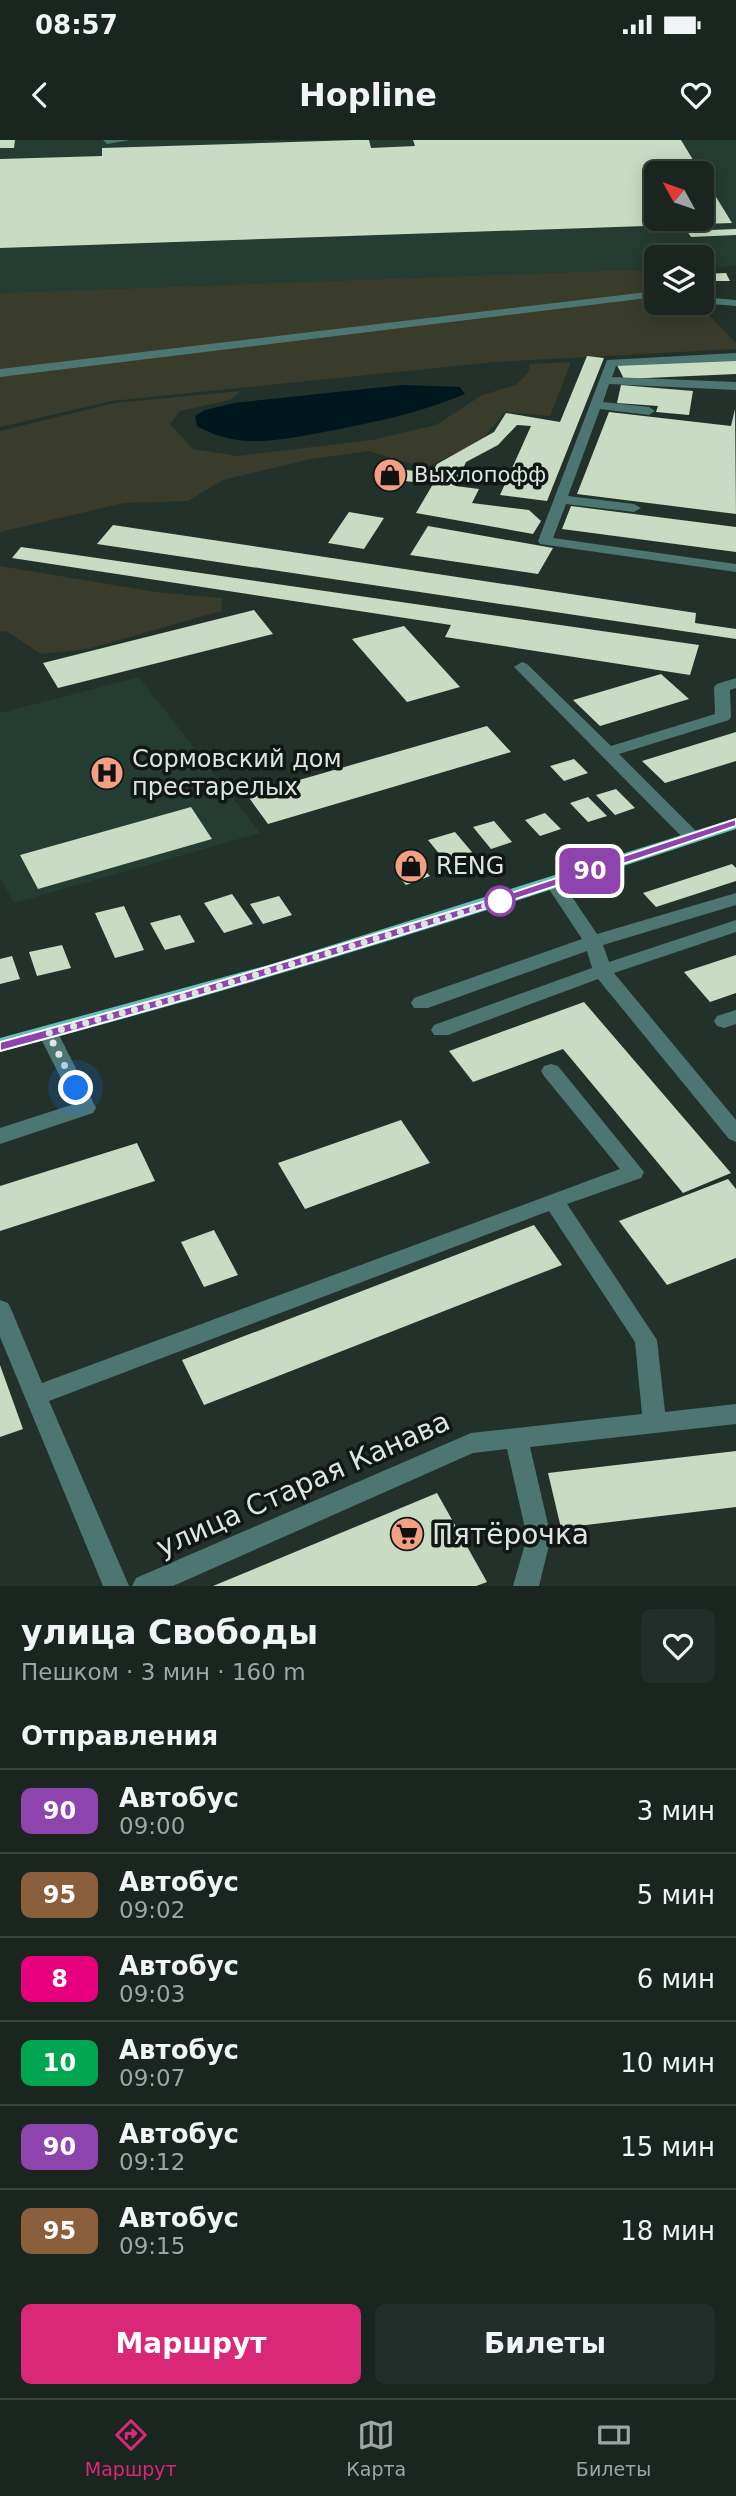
<!DOCTYPE html>
<html lang="ru">
<head>
<meta charset="utf-8">
<style>
  body { margin:0; font-family:"DejaVu Sans",sans-serif; background:#232d29; color:#f1f3f6; height:100vh; display:flex; flex-direction:column; font-size:26px; white-space:nowrap }
  * { box-sizing:border-box; margin:0 }
  p { font-size:23px; color:#9fa5a5 }
  .icon { flex:none; width:38px; height:38px; fill:none; stroke:currentColor; stroke-width:2; stroke-linecap:round; stroke-linejoin:round }
  .map { position:relative; height:1446px; overflow:hidden }
  .side { display:flex; flex-direction:column; background:#1a2520; flex:1 }
  .side>* { flex:none }
  .badge { padding:0 14px; border-radius:10px; font-size:24px; line-height:46px }
  .needle { width:46px; rotate:310deg }
  .fabs { position:absolute; left:644px; top:21px; display:grid; gap:14px }
  .fabs a { display:grid; place-items:center; width:70px; height:70px; border-radius:10px; background:#1a2520; box-shadow:0 4px 18px #0003,0 0 0 2px #38423e; font-size:35px }
  .you { position:absolute; width:35px; height:35px; margin:-18px; border:5px solid #fff; border-radius:50%; background:#1a73e8; box-shadow:0 0 0 10px #1a73e833 }
  .map>.badge { position:absolute; translate:-50% -50%; box-shadow:0 0 0 4px #fff }
  h2 { padding:0 21px; font-size:26px; line-height:63px }
  .round { display:grid; place-items:center; flex:none; width:74px; height:74px; border-radius:10px; background:#232d29 }
  .summary { display:flex; align-items:center; justify-content:space-between; height:119px; padding:0 21px }
  h1 { font-size:33px; font-weight:600; line-height:52px }
  .button { display:flex; gap:14px; margin-top:auto; padding:14px 21px }
  .button a { flex:1; height:80px; border-radius:10px; background:#db2777; color:#fff; font-size:28px; font-weight:600; line-height:80px; text-align:center }
  .button a+a { background:#232d29; color:#f1f3f6 }
  ul { padding:0; list-style:none }
  li { display:flex; align-items:center; gap:21px; height:84px; padding:0 21px; border-top:2px solid #38423e }
  li div { flex:1 }
  li b { display:block; font-size:26px }
  li em { font-style:normal }
  li .badge { min-width:77px; font-weight:700; text-align:center }
  .status { display:flex; justify-content:space-between; align-items:center; height:49px; padding:0 35px; background:#1a2520; direction:ltr }
  .status svg { height:19px; fill:currentColor }
  header { display:flex; justify-content:space-between; align-items:center; height:91px; padding:0 21px; background:#1a2520; font-size:32px; font-weight:600 }
  .menu { display:flex; justify-content:space-around; align-items:center; height:98px; border-top:2px solid #38423e; background:#1a2520; font-size:19px; color:#9fa5a5 }
  .menu a { display:grid; justify-items:center; gap:4px }
  .menu .selected { color:#db2777 }
  .map>svg:first-child { display:block }
</style>
</head>
<body>
<div class="status"><b>08:57</b><svg viewBox="0 0 49 12"><path d="M0 12V9h3v3zM5 12V6h3v6zM10 12V3h3v9zM15 12V0h3v12zM26 1h20v11H26zM47 4h2v5h-2z"/></svg></div>
<header><svg class="icon" aria-label="back" viewBox="0 0 24 24"><path d="M15 5l-7 7 7 7"/></svg>Hopline<svg class="icon" aria-label="heart" viewBox="0 0 24 24"><path d="M12 20l-8-8c-3-5 5-10 8-4 3-6 11-1 8 4z"/></svg></header>
<div class="map">
<svg width="736" height="1446" viewBox="0 0 736 1446">
  <rect width="100%" height="100%" fill="#22312a"/>
  <path fill="#253c32" fill-rule="evenodd" d="M0 0H736V126L702 128V117H656V129L0 153ZM656 33H702V79H656Z
    M139 537 260 693 14 763 0 738V573Z"/>
  <path fill="#393c2a" d="M656 129V163H697L736 203V209L495 222 112 261 0 287V153Z
    M571 222 550 276 505 272 481 301 429 326 416 325 369 311 311 319 223 340 188 361 124 363 0 392V291L114 263 241 251 230 260 180 271 170 284 193 309 237 316 372 300 436 285 482 255 516 245 528 233 530 224Z
    M0 426 155 452 222 458 221 471 88 509 41 514 6 491 0 492Z"/>
  <path fill="#00171d" d="M403 245 460 247 465 254C422 272 380 281 335 290 307 295 277 302 249 301 230 300 213 295 197 286L195 276 205 270 234 263Z"/>
  <path fill="#c7dcc2" d="M0 0H15L14 8H0Z
    M355 0H369L371 8 415 6 413 0H681L701 33H656V79H702V34L732 83 0 108V19L102 16V8Z
    M736 89V95L691 97 687 91Z
    M726 133 730 141H702V134Z
    M587 216 604 218 547 361 500 355 531 286 517 285 498 305 466 322 455 346 479 349 472 363 529 370 541 381 533 394 416 373 433 344 376 338 381 327 432 333 437 324 494 292 506 273 560 282Z
    M736 220V234L624 239 617 225Z
    M621 245 693 251 689 275 656 272 658 266 617 263Z
    M735 269 736 374 577 354 609 272 731 286Z
    M571 366 736 387V412L562 389Z
    M349 372 384 378 364 409 328 403Z
    M113 385 696 473 695 483 736 489V499L97 404Z
    M428 386 553 408 538 434 410 415Z
    M21 407 699 505 690 535 445 497 451 485 12 418Z
    M254 470 273 494 58 548 43 523Z
    M404 486 460 547 407 562 352 499Z
    M661 534 689 559 600 586 573 560Z
    M487 586 511 612 268 684 247 655Z
    M736 592V621L665 643 642 621Z
    M574 619 588 633 564 641 550 626Z
    M616 649 635 668 615 675 596 655Z
    M588 657 607 676 588 682 570 663Z
    M191 667 212 699 38 749 20 715Z
    M545 673 561 689 540 696 525 680Z
    M494 681 512 702 491 709 473 687Z
    M455 692 477 718 450 727 428 700Z
    M732 724 736 728V741L656 767 643 753Z
    M420 725 430 736 406 745 396 734Z
    M232 754 253 784 224 793 204 763Z
    M279 756 292 775 263 784 250 764Z
    M124 766 144 810 115 818 95 773Z
    M180 775 195 802 165 810 150 783Z
    M62 805 71 828 37 836 29 812Z
    M736 815V853L710 862 684 832Z
    M12 816 20 839 0 844V819Z
    M584 862 731 1033 683 1053 563 909 473 942 449 911Z
    M401 980 430 1023 305 1069 278 1023Z
    M137 1003 155 1041 0 1091V1046Z
    M728 1039 736 1049V1118L667 1145 619 1081Z
    M534 1085 562 1125 204 1265 182 1220Z
    M214 1090 238 1135 204 1147 181 1102Z
    M0 1225 23 1289 0 1297Z
    M736 1311V1367L561 1388 548 1333Z
    M437 1353 487 1442 476 1446H213Z"/>
  <g fill="none" stroke-linecap="round" stroke-linejoin="round">
    <path fill="#4d7673" fill-rule="evenodd" d="M103 0H130L107 4Z
      M656 151V157L0 237V229Z
      M702 157 736 160V166L699 163H702Z
      M736 213V221L616 226 612 237 736 242V250L609 244 603 262 649 267 655 271 649 275 600 269 568 356 634 364 641 368 634 372 566 364 553 398 736 424V432L540 404 538 401 607 220Z
      M522 522 527 524 611 606 715 574 714 547 717 544 736 538V548L730 550 731 577 729 580 619 614 698 693 701 697 698 701H686L517 530 514 527Z
      M554 737 560 739 597 794 736 753V765L603 805 609 822 736 780V792L614 833 736 980V1002L729 999 598 839 448 895H434L431 890 434 885 592 828 587 811 428 868H414L411 863 414 858 582 799 545 743Z
      M736 870V884L724 888 717 886 714 881 717 876Z
      M48 886 55 888 58 893 96 968 93 973 0 1004V988L74 964 38 893 41 888Z
      M551 924 558 926 644 1032 641 1038 567 1064 657 1200 665 1272 736 1264V1284L530 1307 551 1397 539 1446H513L527 1397 507 1309 473 1313 173 1446H132L136 1438 471 1293 642 1274 635 1202 549 1071 49 1261 129 1446H103L0 1197V1160L8 1163 11 1169 42 1243 620 1029 544 936 541 931 544 926Z"/>
    <path fill="#63bdb9" fill-rule="evenodd" d="M736 678V689C493 770 248 847 0 912V898L272 824Z"/>
  </g>
  <path fill="#8e44ad" stroke="#fff" stroke-width="2" d="M736 679V686C496 768 250 844 0 911V902L184 852 499 757Z"/>
  <g fill="none" stroke-linecap="round" stroke-linejoin="round">
    <path stroke="#dce6e1" stroke-width="7" stroke-dasharray="0 12.6" d="M76 948 48 893 186 856 504 760 500 761"/>
  </g>
  <defs>
    <symbol id="shop-disc" viewBox="-11 -11 22 22"><circle r="9.5" fill="#f39f84" stroke="#101714"/><path d="M-5-2.5h2.3a2.7 3.5 0 0 1 5.4 0H5L5.5 6h-11ZM-1.5-2.5h3a1.5 2.3 0 0 0-3 0Z" fill="#111"/></symbol>
    <symbol id="hospital-disc" viewBox="-11 -11 22 22"><circle r="9.5" fill="#f39f84" stroke="#101714"/><path d="M-5-5h3v3.5h4V-5h3V5h-3V1.5h-4V5h-3Z" fill="#111"/></symbol>
    <symbol id="supermarket-disc" viewBox="-11 -11 22 22"><circle r="9.5" fill="#f39f84" stroke="#101714"/><path d="M-6-5.5h2.5l.6 2H6L4.5 2H-2.5L-4.4-4H-6ZM-1.5 3.2a1.3 1.3 0 1 0 .1 0ZM3 3.2a1.3 1.3 0 1 0 .1 0Z" fill="#111"/></symbol>
  </defs>
  <g fill-rule="evenodd">
    <use href="#shop-disc" x="371" y="316" width="38" height="38"/>
    <use href="#hospital-disc" x="88" y="614" width="38" height="38"/>
    <use href="#shop-disc" x="392" y="707" width="38" height="38"/>
    <use href="#supermarket-disc" x="388" y="1375" width="38" height="38"/>
  </g>
  <circle fill="#fff" stroke="#8e44ad" stroke-width="3.5" cx="500" cy="761" r="14"/>
  <g text-anchor="middle" dominant-baseline="central" stroke-width="7" stroke-linejoin="round" paint-order="stroke">
    <g font-size="21" fill="#dce6e1" stroke="#101714" text-anchor="start">
      <text x="414" y="335">Выхлопофф</text>
    </g>
    <g font-size="24" fill="#dce6e1" stroke="#101714" text-anchor="start">
      <text x="132" y="619">Сормовский дом<tspan x="132" dy="28">престарелых</tspan></text>
      <text x="436" y="726">RENG</text>
    </g>
    <g font-size="28" fill="#dce6e1" stroke="#101714">
      <text transform="translate(303 1344) rotate(-24)">улица Старая Канава</text>
    </g>
    <g font-size="28" fill="#dce6e1" stroke="#101714" text-anchor="start">
      <text x="432" y="1394">Пятёрочка</text>
    </g>
  </g>
</svg>
<div class="fabs">
<a><svg class="needle" viewBox="-14 -14 28 28"><path d="M0-13l5 13h-10z" fill="#e53935"/><path d="M0 13l5-13h-10z" fill="#9fa5a5"/></svg></a>
<a><svg class="icon" aria-label="layers" viewBox="0 0 24 24"><path d="M12 4l9 5-9 5-9-5zM3 14l9 5 9-5"/></svg></a>
</div>
<div class="you" style="left:76px;top:948px"></div>
<b class="badge" style="left:590px;top:731px;background:#8e44ad;color:#fff">90</b>
</div>
<section class="side">
<div class="summary"><div><h1>улица Свободы</h1><p>Пешком · 3 мин · 160 m</p></div><a class="round"><svg class="icon" aria-label="heart" viewBox="0 0 24 24"><path d="M12 20l-8-8c-3-5 5-10 8-4 3-6 11-1 8 4z"/></svg></a></div>
<h2>Отправления</h2>
<ul>
<li><span class="badge" style="background:#8e44ad;color:#fff">90</span><div><b>Автобус</b><p>09:00</p></div><em>3 мин</em></li>
<li><span class="badge" style="background:#8b5e3c;color:#fff">95</span><div><b>Автобус</b><p>09:02</p></div><em>5 мин</em></li>
<li><span class="badge" style="background:#e6007e;color:#fff">8</span><div><b>Автобус</b><p>09:03</p></div><em>6 мин</em></li>
<li><span class="badge" style="background:#00a651;color:#fff">10</span><div><b>Автобус</b><p>09:07</p></div><em>10 мин</em></li>
<li><span class="badge" style="background:#8e44ad;color:#fff">90</span><div><b>Автобус</b><p>09:12</p></div><em>15 мин</em></li>
<li><span class="badge" style="background:#8b5e3c;color:#fff">95</span><div><b>Автобус</b><p>09:15</p></div><em>18 мин</em></li>
</ul>
<div class="button"><a>Маршрут</a><a>Билеты</a></div>
</section>
<nav class="menu">
<a class="selected"><svg class="icon" aria-label="directions" viewBox="0 0 24 24"><path d="M12 3l9 9-9 9-9-9zM9 14v-3h6M13 9l2 2-2 2"/></svg>Маршрут</a>
<a><svg class="icon" aria-label="map" viewBox="0 0 24 24"><path d="M3 6l6-2 6 2 6-2v14l-6 2-6-2-6 2zM9 4v14M15 6v14"/></svg>Карта</a>
<a><svg class="icon" aria-label="tickets" viewBox="0 0 24 24"><path d="M3 7h18v10H3zM15 7v10"/></svg>Билеты</a>
</nav>
</body>
</html>
